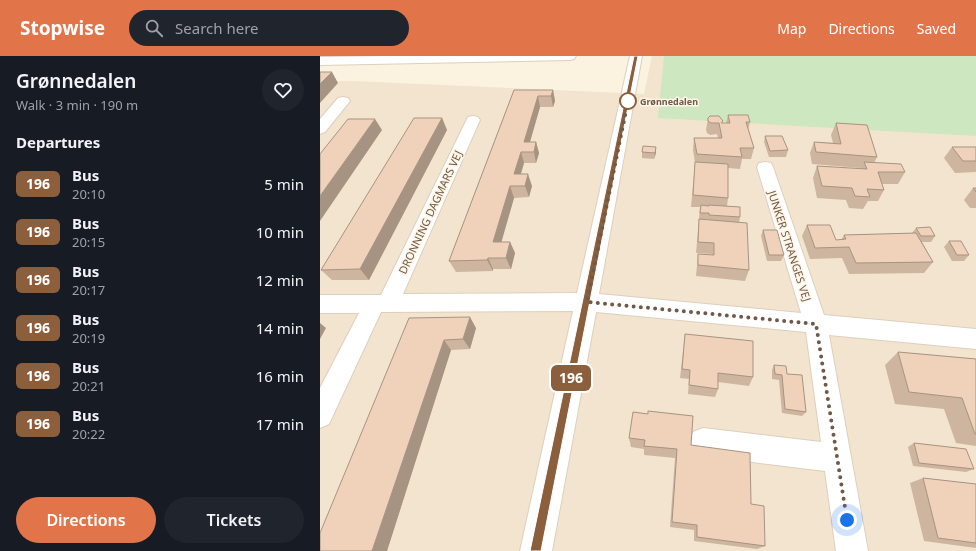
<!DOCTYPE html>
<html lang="en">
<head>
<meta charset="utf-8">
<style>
  body { margin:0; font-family:"Noto Sans",sans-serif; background:#20242c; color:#f1f3f6; height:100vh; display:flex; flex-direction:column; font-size:15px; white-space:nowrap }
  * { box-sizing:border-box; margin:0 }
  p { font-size:13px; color:#9ea1a6 }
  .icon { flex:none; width:22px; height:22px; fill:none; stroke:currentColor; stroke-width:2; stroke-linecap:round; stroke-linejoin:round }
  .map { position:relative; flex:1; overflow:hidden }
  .sheet { display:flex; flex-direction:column; background:#171b24; width:320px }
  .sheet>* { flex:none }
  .badge { padding:0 8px; border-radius:6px; font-size:14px; line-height:26px }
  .you { position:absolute; width:20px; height:20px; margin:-10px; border:3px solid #fff; border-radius:50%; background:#1a73e8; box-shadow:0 0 0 6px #1a73e833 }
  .map>.badge { position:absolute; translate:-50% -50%; box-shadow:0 0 0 2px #fff }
  h2 { padding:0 16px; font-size:15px; line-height:36px }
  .round { display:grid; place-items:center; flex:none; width:42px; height:42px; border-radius:21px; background:#20242c }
  .headline { display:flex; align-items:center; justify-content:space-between; height:68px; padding:0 16px }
  h1 { font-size:19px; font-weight:600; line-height:30px }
  .primary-button { display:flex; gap:8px; margin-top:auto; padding:8px 16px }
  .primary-button a { flex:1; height:46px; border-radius:24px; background:#e17549; color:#fff; font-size:16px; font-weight:600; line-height:46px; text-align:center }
  .primary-button a+a { background:#20242c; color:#f1f3f6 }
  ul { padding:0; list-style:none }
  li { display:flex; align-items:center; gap:12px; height:48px; padding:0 16px }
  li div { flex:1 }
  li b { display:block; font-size:15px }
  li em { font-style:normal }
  li .badge { min-width:44px; font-weight:700; text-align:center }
  header { display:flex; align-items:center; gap:24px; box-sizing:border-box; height:56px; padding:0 20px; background:#e17549; color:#fff }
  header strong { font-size:19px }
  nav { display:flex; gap:22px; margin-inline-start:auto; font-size:14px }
  .search { width:280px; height:36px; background:#20242c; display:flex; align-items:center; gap:10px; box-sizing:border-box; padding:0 14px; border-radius:22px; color:#9ea1a6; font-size:15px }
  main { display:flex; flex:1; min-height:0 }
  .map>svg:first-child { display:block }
</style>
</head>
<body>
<header>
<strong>Stopwise</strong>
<div class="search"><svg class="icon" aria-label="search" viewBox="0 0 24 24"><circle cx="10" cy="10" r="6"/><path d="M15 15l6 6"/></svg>Search here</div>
<nav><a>Map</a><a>Directions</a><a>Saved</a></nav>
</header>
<main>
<section class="sheet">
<div class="headline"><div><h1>Grønnedalen</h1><p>Walk · 3 min · 190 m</p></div><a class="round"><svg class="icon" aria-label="heart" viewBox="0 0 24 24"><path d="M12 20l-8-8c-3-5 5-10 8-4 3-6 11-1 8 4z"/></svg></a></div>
<h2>Departures</h2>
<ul>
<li><span class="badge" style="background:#8b5e3c;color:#fff">196</span><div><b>Bus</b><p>20:10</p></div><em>5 min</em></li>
<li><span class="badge" style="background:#8b5e3c;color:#fff">196</span><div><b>Bus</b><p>20:15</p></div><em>10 min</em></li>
<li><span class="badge" style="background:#8b5e3c;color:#fff">196</span><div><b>Bus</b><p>20:17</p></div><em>12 min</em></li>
<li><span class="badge" style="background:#8b5e3c;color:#fff">196</span><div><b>Bus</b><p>20:19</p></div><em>14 min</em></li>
<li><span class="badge" style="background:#8b5e3c;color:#fff">196</span><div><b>Bus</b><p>20:21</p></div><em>16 min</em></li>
<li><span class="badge" style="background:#8b5e3c;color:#fff">196</span><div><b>Bus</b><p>20:22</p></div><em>17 min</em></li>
</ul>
<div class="primary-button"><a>Directions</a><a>Tickets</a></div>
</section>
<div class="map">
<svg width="656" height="495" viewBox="0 0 656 495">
  <rect width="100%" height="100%" fill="#fbf2e0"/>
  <path fill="#f2e4cf" d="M332 0H656V495H0V25H32L324 38Z"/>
  <path fill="#cde7c0" d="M344 0H656V80L338 62Z"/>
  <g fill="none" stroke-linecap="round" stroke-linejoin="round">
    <defs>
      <path id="minor" d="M64 0H256L254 3 250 4 0 9V1Z
        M310 0H322L279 238 481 257 437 111 439 107 445 106 451 107 453 111 504 259 656 273V293L509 279 548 495H516L505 415 383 400 373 396 369 386 373 376 383 372 501 386 486 276 276 256 232 495H200L253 255 61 256 9 368 0 372V332L39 257H0V239H61L148 61 153 60 158 61 160 64 83 238 257 237Z
        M23 41 28 42 30 45 5 76 0 78V63L18 42Z"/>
    </defs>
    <use href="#minor" stroke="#decfbd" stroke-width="2"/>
    <use href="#minor" fill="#fff" fill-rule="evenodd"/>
  </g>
  <path fill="#ceb59f" d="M194 34H233L235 45 233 51H220L210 86H216L219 97 216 107H204L201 118 212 130 209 141 194 142 181 186H190L195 197 191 213H173V215L136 216 129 205Z
    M408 59 430 66 428 74 434 92 431 103H422L420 113 408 112V142L407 150 420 161 419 167 429 214 425 225 376 220 378 198 392 199V198L376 197 378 175 379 163 388 164V163H379L380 151H371L375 107 373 94 374 82H398L397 78 390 79 387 77 386 74 388 62 403 67H406Z
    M122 62 127 74 49 224H12L1 214Z
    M516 67 557 101 554 107 585 116 578 128H562L564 134 558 145H548L543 153 529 152 526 144 497 142 493 122 497 110 541 113V112L492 108 490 97 494 86 513 87 511 79Z
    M445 80 468 94 466 101H449L444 86Z
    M336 91V97L334 103 322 102V96Z
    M632 91H656V116L635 117 624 102Z
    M653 132H656V152H650L644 144Z
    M487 169 516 184H521L524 179 592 177 596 172 615 180 611 186H602L613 206 604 217 529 218 522 202 490 203 482 180Z
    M443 174 464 199 461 205H447L441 180Z
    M629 185 649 199 644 205H632L624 191Z
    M89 262 156 272 150 293 131 294 67 495H0Z
    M365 278 433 321 429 330 398 326V333L395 341 368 338 369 323 360 322Z
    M578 296 656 303V390L636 387 624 353 575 348 565 309Z
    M454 309 467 318 486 356 482 360 462 357 459 324 452 323V314Z
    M309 382 371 389 431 448 445 490 437 493 374 485V474L350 471 355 402 324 399V393L311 391Z
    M594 387 654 413 646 416 593 410 588 391Z
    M603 422 656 428V492L604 485 590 427Z"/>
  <path fill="#a79382" d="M12 16 18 27 0 47V28Z
    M233 34 235 45 233 51 231 40Z
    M218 40 220 51 207 96 204 86Z
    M122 62 127 74 49 224 40 213Z
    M55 63 62 74 0 165V140Z
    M216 86 219 97 216 107 214 96Z
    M336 91V97L334 103Z
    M201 96 204 107 197 130 194 118Z
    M208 118 212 130 209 141 205 130Z
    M190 130 194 142 178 198 173 186Z
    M190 186 195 197 191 213 186 202Z
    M168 202 173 213V215L167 204Z
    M150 261 156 272 150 293 143 283Z
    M0 267 6 272 0 283Z
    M124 284 131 294 67 495H52Z"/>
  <path fill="#efd2b9" stroke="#a79382" d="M0 16H12L0 28Z
    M194 34H233L231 40H218L204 86H216L214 96H201L194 118H208L205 130H190L173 186H190L186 202H168L167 204 129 205Z
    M408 59H428L430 66H426L434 92H420L422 101 377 98 374 82H402L399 67H391L388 65V62L390 60H399L403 65 401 67H410Z
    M94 62H122L40 213 1 214Z
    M28 63H55L0 140V98Z
    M516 67 547 69 557 101 496 96 494 86 521 88Z
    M445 80H462L468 94 450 95Z
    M323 90 336 91 335 97 322 96Z
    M632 91H656V105H643Z
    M375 106 408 108V142L373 139Z
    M544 106 581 108 585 116H558L564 134 547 133 550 141 535 140 532 132 502 130 497 110 547 113Z
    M653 132H656V136Z
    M381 149 389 150V149L420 151V161L389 159V157H380Z
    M379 163 427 167 429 214 378 209V198L394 199V187L378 186Z
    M487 169H510L516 184 526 183 524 179 596 177 613 206 536 207 529 191 495 192Z
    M610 171 615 180H601L596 172Z
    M443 174H457L464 199H449Z
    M629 185H641L649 199H637Z
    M150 261 143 283 124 284 52 495H0V477L89 262Z
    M365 278 433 285V321L398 317V333L369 329 370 314 362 313Z
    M578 296 656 303V378H655L642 342 589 336Z
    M454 309 466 310 467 318 482 319 486 356 465 353 462 319 455 318Z
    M328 355 373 360 371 389 430 397 431 448 444 450 445 490 377 481V469L352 466 357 393 324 390 325 384 309 382 313 356 328 358Z
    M594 387 646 393 654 413 599 407Z
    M603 422 656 428V487L618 482Z"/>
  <path fill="#8b5e3c" stroke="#fff" d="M314 0H318L221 495H210Z"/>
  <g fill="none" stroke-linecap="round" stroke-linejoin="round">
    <path stroke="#705949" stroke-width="4" stroke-dasharray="0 7.2" d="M308 45 267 246 496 268 527 464"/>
  </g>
  <circle fill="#fff" stroke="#8b5e3c" stroke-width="2" cx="308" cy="45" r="8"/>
  <g text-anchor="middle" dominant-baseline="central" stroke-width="3" stroke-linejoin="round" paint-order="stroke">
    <g font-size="9" font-weight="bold" fill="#705949" stroke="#fef6e6" text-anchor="start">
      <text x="320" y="45">Grønnedalen</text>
    </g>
    <g font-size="11" fill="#705949" stroke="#fef6e6">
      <text transform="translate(110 156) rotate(-65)">DRONNING DAGMARS VEJ</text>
      <text transform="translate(470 190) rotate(72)">JUNKER STRANGES VEJ</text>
    </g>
  </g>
</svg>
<div class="you" style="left:527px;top:464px"></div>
<b class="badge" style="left:251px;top:322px;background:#8b5e3c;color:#fff">196</b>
</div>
</main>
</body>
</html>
